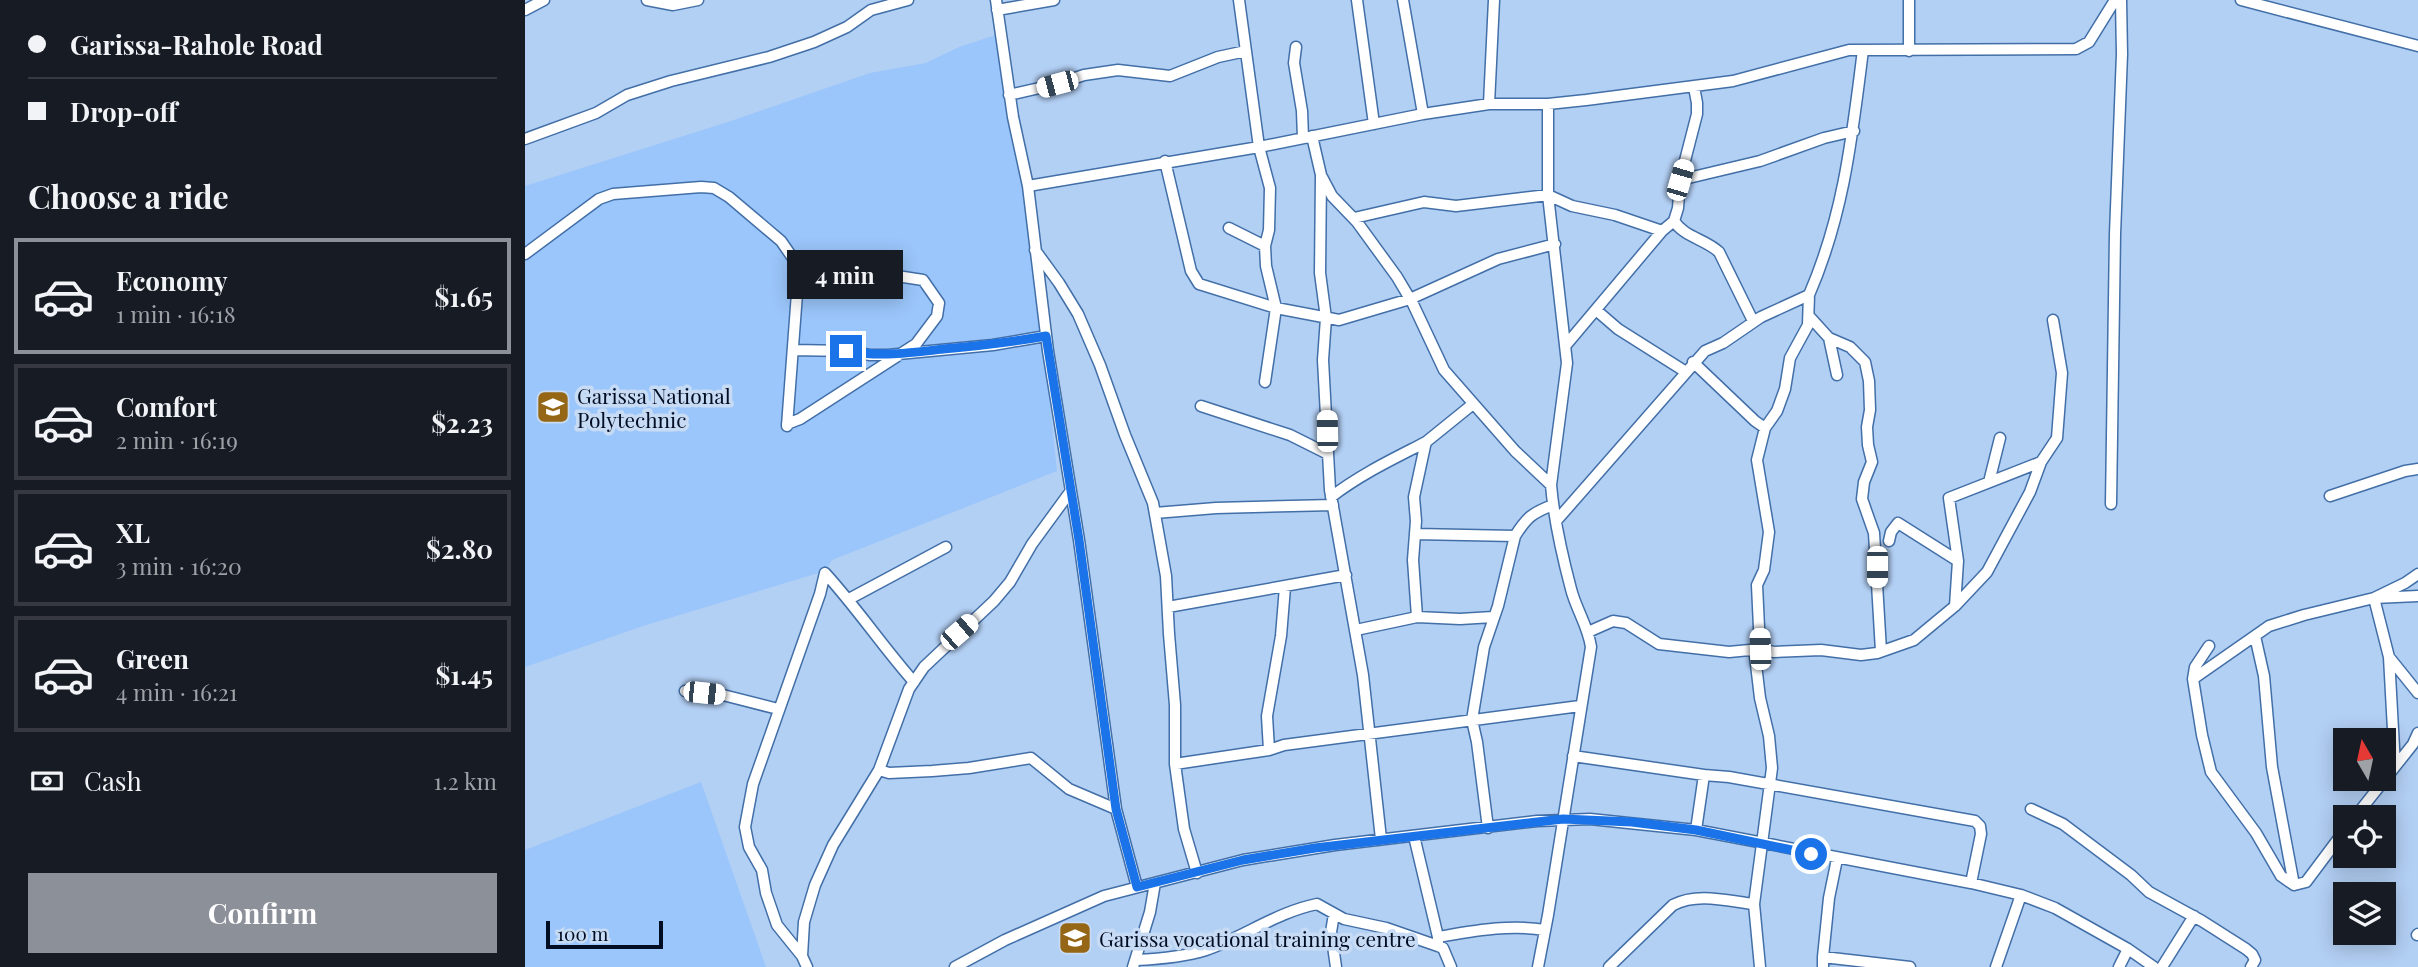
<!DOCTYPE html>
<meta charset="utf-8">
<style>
:root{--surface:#171b24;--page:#242831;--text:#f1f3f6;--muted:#9ea1a6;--line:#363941;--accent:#8c9099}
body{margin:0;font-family:"Playfair Display",serif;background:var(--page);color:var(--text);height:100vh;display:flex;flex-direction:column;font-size:26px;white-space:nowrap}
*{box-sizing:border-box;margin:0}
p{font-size:23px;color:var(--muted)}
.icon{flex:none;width:38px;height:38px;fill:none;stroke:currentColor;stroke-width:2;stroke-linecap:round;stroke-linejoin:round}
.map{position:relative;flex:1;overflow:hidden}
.panel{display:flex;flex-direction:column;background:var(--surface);width:525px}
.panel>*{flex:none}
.guide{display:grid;align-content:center;height:154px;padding:0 28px;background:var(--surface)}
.needle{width:46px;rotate:351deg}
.fabs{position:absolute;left:1808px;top:728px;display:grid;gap:14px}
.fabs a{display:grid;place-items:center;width:63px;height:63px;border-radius:0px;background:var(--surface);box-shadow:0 4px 18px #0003;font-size:35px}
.scale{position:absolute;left:21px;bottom:18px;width:117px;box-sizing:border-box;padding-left:7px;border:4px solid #000d22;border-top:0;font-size:19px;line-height:24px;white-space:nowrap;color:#000d22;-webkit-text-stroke:5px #c7dbf4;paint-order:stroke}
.end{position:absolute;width:32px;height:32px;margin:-16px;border:9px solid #1a73e8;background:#fff;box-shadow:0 0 0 4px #fff}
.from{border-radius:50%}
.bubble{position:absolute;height:49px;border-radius:0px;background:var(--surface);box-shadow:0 4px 18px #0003;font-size:23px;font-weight:700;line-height:49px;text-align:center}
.car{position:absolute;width:21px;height:42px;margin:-21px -10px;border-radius:9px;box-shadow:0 0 5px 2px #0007;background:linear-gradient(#fff 24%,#345 0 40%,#fff 0 76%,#345 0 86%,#fff 0)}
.guide b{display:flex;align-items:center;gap:24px;height:66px;font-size:26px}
.guide b+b{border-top:2px solid var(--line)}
.guide i{width:18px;height:18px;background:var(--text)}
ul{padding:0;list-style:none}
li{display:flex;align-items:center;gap:21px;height:116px;margin:0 14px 10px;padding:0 14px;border:4px solid var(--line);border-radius:0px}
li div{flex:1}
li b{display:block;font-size:26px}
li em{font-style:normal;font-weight:700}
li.current{border-color:var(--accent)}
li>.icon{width:63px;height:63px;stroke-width:1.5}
h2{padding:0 28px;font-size:32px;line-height:84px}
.pay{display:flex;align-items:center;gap:18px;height:77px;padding:0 28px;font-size:26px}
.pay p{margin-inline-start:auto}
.action{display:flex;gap:14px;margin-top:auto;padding:14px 28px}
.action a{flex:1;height:80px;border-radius:0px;background:var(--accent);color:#fff;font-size:28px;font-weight:700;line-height:80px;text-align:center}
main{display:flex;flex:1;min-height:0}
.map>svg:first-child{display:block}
</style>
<main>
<section class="panel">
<div class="guide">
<b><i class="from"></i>Garissa-Rahole Road</b>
<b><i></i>Drop-off</b>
</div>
<h2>Choose a ride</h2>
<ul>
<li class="current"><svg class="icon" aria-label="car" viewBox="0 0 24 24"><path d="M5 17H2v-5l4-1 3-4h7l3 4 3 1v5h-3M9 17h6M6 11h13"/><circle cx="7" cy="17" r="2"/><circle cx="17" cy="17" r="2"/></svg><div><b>Economy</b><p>1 min · 16:18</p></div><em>$1.65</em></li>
<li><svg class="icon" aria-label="car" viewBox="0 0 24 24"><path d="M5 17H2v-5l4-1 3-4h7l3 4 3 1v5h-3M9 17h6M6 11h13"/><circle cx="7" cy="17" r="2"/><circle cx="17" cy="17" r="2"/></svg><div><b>Comfort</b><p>2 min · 16:19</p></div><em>$2.23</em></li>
<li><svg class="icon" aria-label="car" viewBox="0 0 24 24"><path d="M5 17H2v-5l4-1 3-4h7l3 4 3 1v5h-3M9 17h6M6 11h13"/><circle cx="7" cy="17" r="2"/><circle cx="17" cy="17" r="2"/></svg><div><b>XL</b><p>3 min · 16:20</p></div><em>$2.80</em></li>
<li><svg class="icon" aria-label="car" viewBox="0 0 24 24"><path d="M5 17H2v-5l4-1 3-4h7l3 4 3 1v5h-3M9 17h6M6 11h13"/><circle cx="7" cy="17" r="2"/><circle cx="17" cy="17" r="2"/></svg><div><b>Green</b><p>4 min · 16:21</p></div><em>$1.45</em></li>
</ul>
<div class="pay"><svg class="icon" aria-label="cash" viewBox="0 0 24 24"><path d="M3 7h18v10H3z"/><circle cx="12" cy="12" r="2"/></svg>Cash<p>1.2 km</p></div>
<div class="action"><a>Confirm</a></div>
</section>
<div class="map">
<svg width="1893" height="967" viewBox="0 0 1893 967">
<rect width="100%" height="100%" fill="#b2cff4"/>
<!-- built -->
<path fill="#9bc6fb" d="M477,33L516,319L532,471L307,560L300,571L118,626L0,667V186L206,121L345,73L401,63L434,47Z
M176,782L241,967H0V850Z"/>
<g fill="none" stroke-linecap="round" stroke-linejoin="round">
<defs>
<path id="minor" d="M122,0L148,5L173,0
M471,0L488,117L503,186L523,351L554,540L591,809L612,887
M714,0L734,147L745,188L744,230L740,246L741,266L751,308L740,382
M832,0L849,124
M878,0L898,114
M1716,0L1893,46
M0,10L19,0
M472,10L529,0
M771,47L769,63L777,111L778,138
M1384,51V0
M484,95L532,84L559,75L593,70L645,76L693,57L721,51
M964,104L969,0
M787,136L796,175L795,273L801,318L798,360L805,490L838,675L856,839
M0,139L71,113L102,95L146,81L244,57L289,42L322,27L346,10L383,0
M640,161L666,271L674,284L751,308L814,320L885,299L973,259L1030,244
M797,177L807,196L832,222L872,277L888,304L919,370L990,451L1026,485
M1155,180L1235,161L1299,138L1329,131
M503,186L734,147L898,114L964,104H1023L1061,100L1208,81L1324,50L1551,49L1564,42L1590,0
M829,218L899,202L931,206L1023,195L1047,206L1090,215L1137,231
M1149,221C1159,237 1180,239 1194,252L1228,321
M704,228L740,246
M510,250L534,283L553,314L575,365L600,435L628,503L641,576L644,634L650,705V764L659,829L672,873
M0,254L74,199L88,194L176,187L189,188L204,197L256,241L274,267L262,426
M1071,310L1093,329L1161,372
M1284,316L1304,338L1312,375
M1304,338L1325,347L1340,362L1344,381L1345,410L1342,427L1343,445L1347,462L1339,482L1337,499L1349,533L1356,651
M1041,345L1137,231L1149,221L1153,208L1155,180L1172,114V103L1169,87
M269,350L321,351L345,355H363L468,345L521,336
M1168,362L1230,421L1240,428L1252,411L1260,389L1265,358L1283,325L1284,295
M676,406L765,435L803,454
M262,424L275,419L391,344L412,316L414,303L398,280L359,274
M1464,482L1475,438
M1805,496L1880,471L1893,469
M806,497C836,474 868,459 901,442
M1586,504L1590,234L1597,54L1596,0
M630,513L691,508L808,505
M1032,520L1180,351L1198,343L1236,317L1284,295C1319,214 1327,137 1338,50
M890,534L990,536
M1364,541L1366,532L1373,523L1433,561
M300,573C332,608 358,647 389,682
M1893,596L1849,598L1864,657L1893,693
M324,599L421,547
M1430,606L1433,561L1424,498L1516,462
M643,607L821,575
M892,617L888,560L891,521L889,497L900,446L901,442L948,404
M831,630L892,617L935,619L968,617
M1063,632L1088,621L1101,623L1134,644L1204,652L1235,649L1249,652L1296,650L1336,655L1352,653L1389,640L1430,606L1462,572L1505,492L1516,462L1532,438L1537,373L1528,320
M1730,636L1739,676L1747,767L1769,885
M1684,646L1670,667L1668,679L1677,735L1686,772L1731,833L1756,876L1769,885L1781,882L1820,830
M1864,657L1870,766
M1668,679L1744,626L1779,615L1849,598L1880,583L1893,574
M160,691L198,695L253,709
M744,750L742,716L756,636L760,587
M1048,756L1179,775L1204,777L1450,821L1455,826L1456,834L1446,883
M650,764L744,750L759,745L1055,706
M354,770L364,773L407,771L444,768L506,758L544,789L591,809
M1506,809L1538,824L1606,875L1624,892L1677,921L1721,949L1727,954L1730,960L1726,967
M1830,817L1888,744L1893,733
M963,828L952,742L947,720L959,647L973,606L990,536C1002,517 1007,513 1028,505
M1171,830L1179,775
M889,836L913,937V946L918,948L926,967
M809,914L806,932L811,967
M1892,935L1893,934
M913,937C949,931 983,924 1020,930
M277,956L279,922L290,885L308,845L354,770L384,689L399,667L469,601L485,582L507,544L545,492
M1298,957L1304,898L1312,859
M611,960C634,959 659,957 681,950C719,937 752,912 792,904L819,919L861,928L913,946
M282,967L277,956L252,925L241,893L237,870L224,847L220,827L228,784L295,594L300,573
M430,967L480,940L579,896L718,860L810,845L1012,821L1065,819L1171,830L1446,883L1496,895L1530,908L1603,949L1629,967
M608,967L625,912L630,883
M1013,967L1023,915L1066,647C1063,626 1051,609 1046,589C1037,555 1029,520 1026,485L1042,363L1023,195V104
M1084,967L1148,905C1172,892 1203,901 1229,904
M1235,967L1229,904L1247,768L1244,736L1235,698L1230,656L1235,649L1232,585L1239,570L1244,532L1232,460L1240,428
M1298,967V957L1385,967
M1471,967L1496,895
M1594,967L1603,949
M1637,967L1669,916"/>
</defs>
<!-- minor casing -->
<use href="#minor" stroke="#426fa7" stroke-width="13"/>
<!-- minor -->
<use href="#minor" stroke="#fff" stroke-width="10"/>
</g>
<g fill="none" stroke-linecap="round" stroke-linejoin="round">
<!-- route -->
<path stroke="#1a73e8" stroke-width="9" d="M321,351C355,357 385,353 418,349C453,346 487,342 521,336L554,540L591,809L612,887L718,860L790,848L1038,819L1107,822L1171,830L1286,854"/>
</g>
<!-- icons -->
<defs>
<symbol id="university-square" viewBox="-11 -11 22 22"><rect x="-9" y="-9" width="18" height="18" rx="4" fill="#956615" stroke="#c7dbf4"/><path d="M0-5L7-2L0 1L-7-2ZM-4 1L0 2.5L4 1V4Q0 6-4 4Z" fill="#fff"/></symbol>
</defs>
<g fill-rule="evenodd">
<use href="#university-square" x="9" y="388" width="38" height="38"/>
<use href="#university-square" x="531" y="919" width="38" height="38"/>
</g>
<g text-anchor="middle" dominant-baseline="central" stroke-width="7" stroke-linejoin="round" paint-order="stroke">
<!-- poi labels -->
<g font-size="21" fill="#000d22" stroke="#c7dbf4" text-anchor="start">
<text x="52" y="395">Garissa National<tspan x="52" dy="24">Polytechnic</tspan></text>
<text x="574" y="938">Garissa vocational training centre</text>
</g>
</g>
</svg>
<div class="fabs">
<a><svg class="needle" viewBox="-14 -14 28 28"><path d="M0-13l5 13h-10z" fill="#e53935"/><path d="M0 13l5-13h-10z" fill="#9ea1a6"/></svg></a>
<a><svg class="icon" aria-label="locate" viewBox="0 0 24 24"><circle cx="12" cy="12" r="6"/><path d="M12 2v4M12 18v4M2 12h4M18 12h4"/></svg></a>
<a><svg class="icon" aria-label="layers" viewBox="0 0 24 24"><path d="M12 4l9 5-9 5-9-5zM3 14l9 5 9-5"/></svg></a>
</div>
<div class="scale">100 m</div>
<i class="end from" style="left:1286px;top:854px"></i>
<i class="end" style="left:321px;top:351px"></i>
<div class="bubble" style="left:262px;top:250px;width:116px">4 min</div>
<i class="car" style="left:532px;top:84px;rotate:255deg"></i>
<i class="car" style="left:1155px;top:180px;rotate:16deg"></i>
<i class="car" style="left:802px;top:431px;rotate:359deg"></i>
<i class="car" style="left:1352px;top:567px;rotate:180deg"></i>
<i class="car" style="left:434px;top:632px;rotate:49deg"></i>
<i class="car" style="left:1235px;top:649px;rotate:358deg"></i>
<i class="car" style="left:179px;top:693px;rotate:96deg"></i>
</div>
</main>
